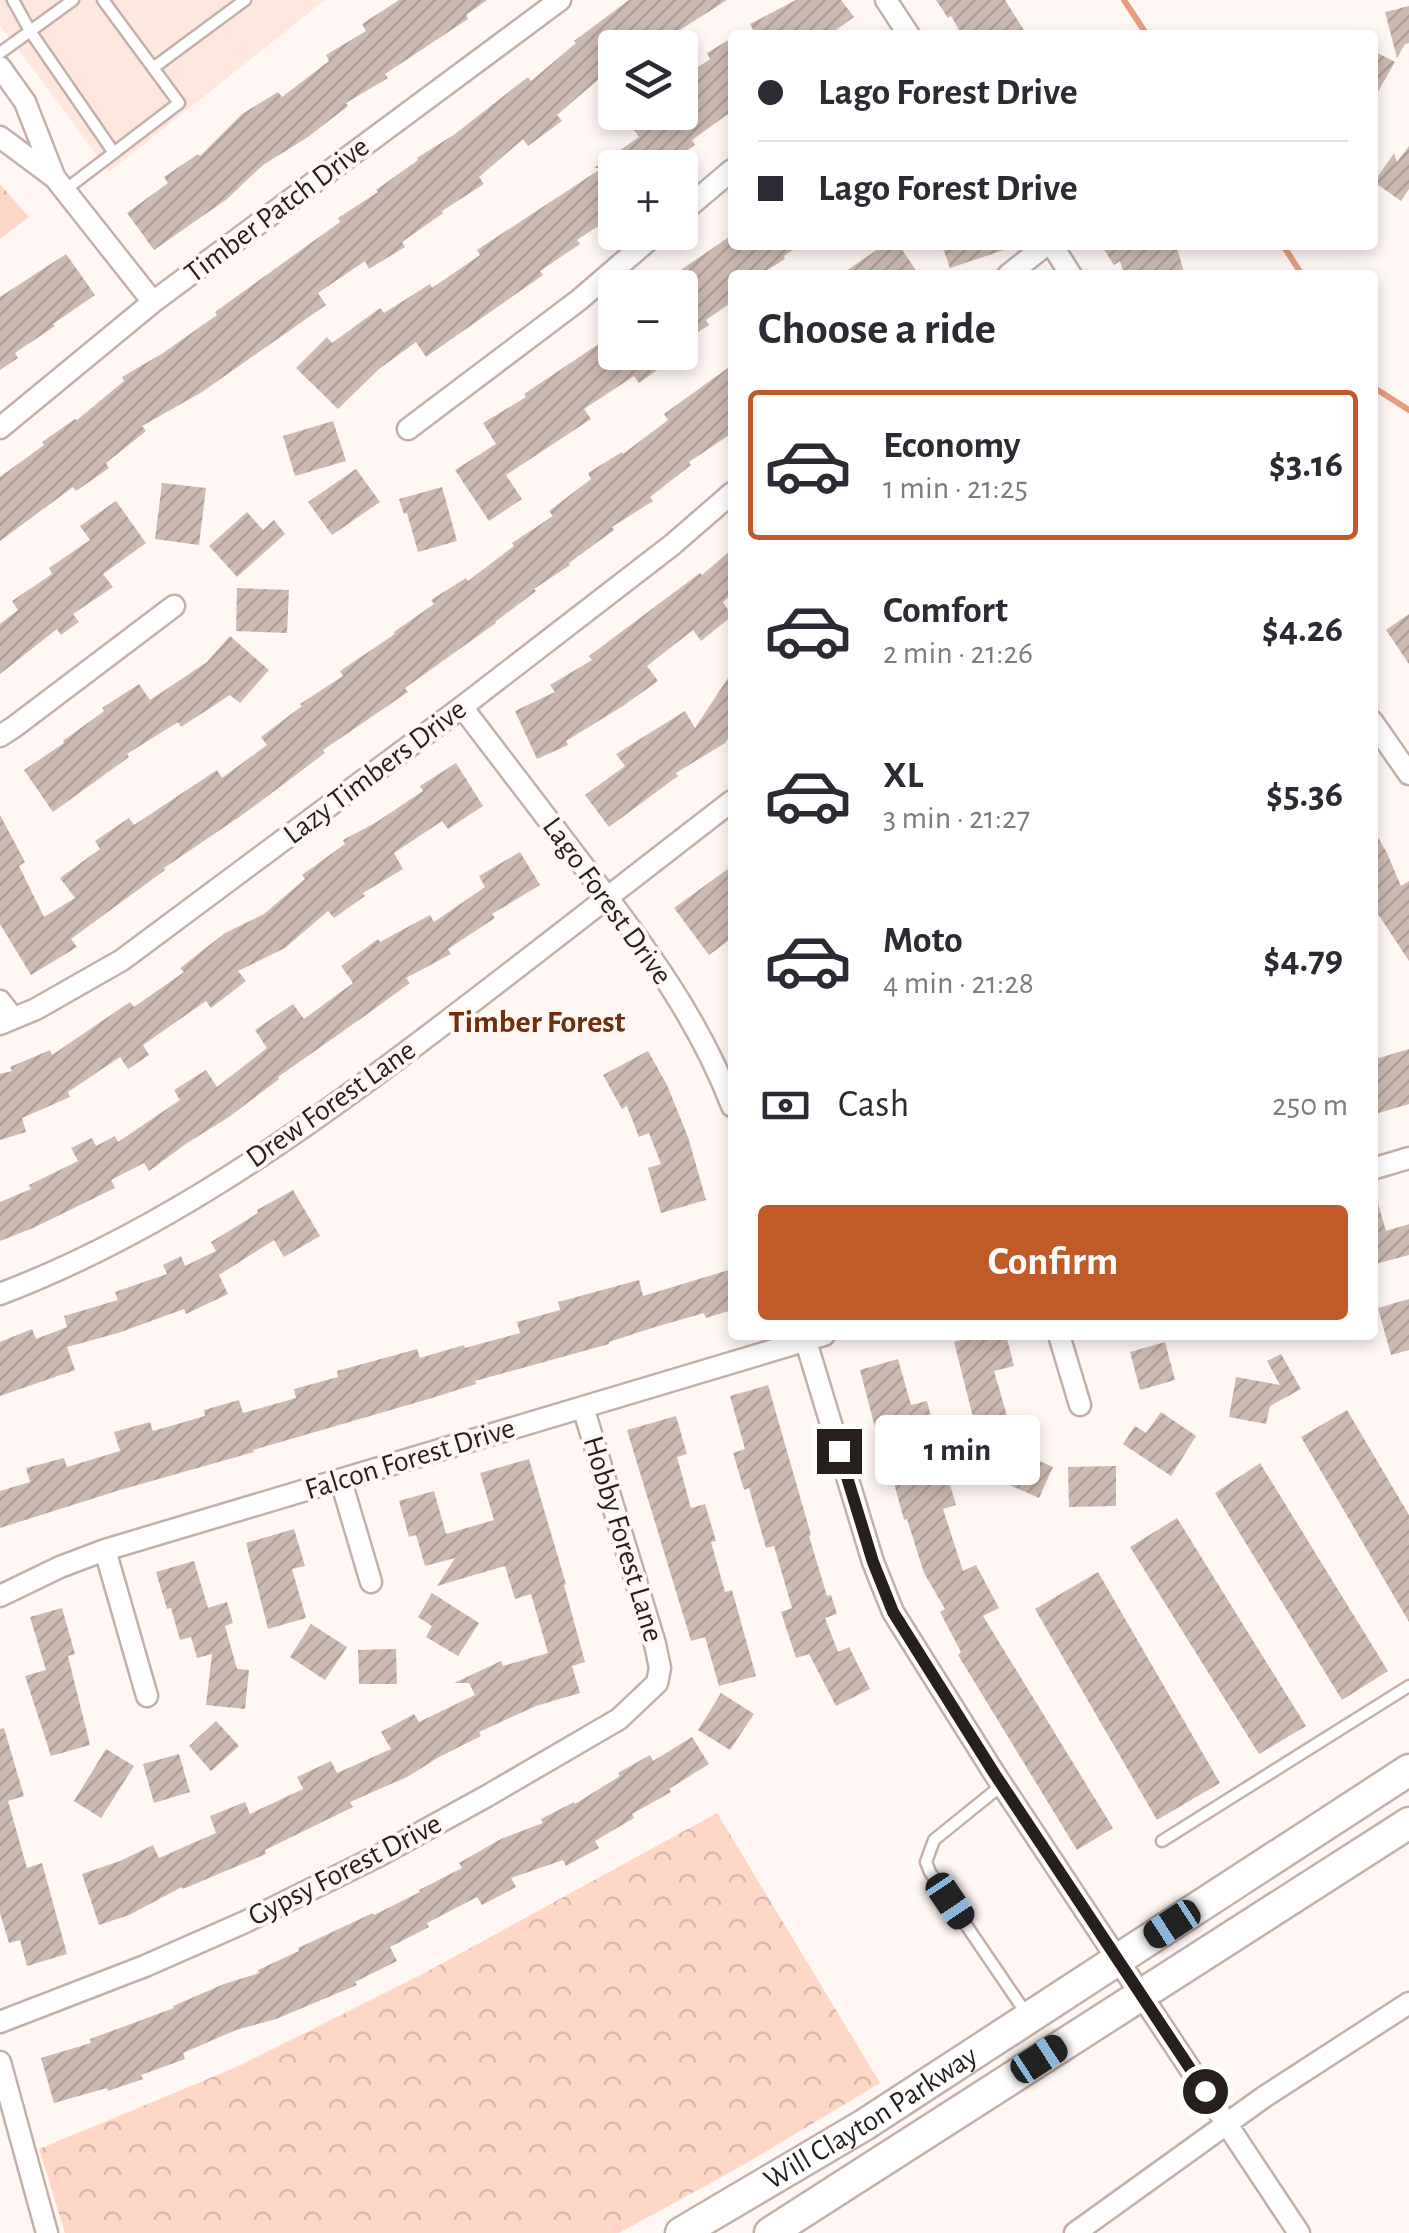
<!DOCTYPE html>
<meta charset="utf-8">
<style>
:root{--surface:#fff;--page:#f2f2f3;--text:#2b2b33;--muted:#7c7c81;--line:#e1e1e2;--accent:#c05b29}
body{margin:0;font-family:"Alegreya Sans",sans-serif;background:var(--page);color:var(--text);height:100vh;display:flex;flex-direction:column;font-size:38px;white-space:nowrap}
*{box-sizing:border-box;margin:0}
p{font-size:32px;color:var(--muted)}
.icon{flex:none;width:55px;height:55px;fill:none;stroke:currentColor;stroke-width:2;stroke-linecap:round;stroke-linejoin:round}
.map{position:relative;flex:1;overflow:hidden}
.sheet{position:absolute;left:728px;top:270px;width:650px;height:1070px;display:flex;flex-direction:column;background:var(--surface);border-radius:10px;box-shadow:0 5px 15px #0003}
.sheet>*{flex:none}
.hud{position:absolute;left:728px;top:30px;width:650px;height:220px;border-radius:10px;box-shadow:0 5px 15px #0003;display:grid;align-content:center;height:220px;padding:0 30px;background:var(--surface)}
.buttons{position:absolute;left:598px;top:30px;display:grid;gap:20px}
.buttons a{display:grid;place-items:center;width:100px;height:100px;border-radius:10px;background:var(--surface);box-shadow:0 5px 15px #0003;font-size:50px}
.end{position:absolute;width:45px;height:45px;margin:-22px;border:12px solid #261f1c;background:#fff;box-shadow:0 0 0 5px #fff}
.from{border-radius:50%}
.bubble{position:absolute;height:70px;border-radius:10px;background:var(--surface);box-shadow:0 5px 15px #0003;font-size:32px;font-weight:600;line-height:70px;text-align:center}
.car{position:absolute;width:30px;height:60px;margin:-30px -15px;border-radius:12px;box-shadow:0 0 8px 2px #0007;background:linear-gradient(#222 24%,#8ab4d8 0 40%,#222 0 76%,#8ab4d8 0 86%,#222 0)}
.hud b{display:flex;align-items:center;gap:35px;height:95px;font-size:38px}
.hud b+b{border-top:2px solid var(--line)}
.hud i{width:25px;height:25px;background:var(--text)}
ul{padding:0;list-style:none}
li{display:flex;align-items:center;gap:30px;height:150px;margin:0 20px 15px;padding:0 10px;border:5px solid transparent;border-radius:10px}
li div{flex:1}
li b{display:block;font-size:38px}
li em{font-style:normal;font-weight:600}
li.current{border-color:var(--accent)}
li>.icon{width:90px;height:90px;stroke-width:1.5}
h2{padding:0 30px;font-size:45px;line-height:120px}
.pay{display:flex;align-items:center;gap:25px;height:110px;padding:0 30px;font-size:38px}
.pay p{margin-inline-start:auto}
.action{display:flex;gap:20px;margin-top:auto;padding:20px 30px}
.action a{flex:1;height:115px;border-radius:10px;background:var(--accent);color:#fff;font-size:40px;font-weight:600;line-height:115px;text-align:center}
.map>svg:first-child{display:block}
</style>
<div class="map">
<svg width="1409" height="2233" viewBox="0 0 1409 2233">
<defs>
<pattern id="forest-crowns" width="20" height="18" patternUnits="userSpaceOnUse" patternTransform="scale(2.5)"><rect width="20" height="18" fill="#fed7c6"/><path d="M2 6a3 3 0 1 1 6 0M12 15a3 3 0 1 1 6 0" fill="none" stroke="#dab8aa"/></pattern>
<pattern id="building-hatch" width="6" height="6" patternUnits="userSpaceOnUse" patternTransform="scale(2.5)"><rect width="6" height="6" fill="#cdbab2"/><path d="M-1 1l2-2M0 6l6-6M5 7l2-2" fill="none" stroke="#b09f98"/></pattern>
</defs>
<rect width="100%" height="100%" fill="#fff7f4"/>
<!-- built -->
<path fill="#fee7de" d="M0,0H325L109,172L0,25Z"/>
<!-- forest -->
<path fill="url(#forest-crowns)" d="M0,184L29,217L0,239Z
M717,1813L880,2083L738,2168L619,2233H65L39,2149L239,2066L419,1976Z"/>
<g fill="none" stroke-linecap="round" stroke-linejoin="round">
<!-- stream -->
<path stroke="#e79e7e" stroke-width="6" d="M1124,0L1147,35
M1283,245L1302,275
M1372,384L1376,389L1409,410"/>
</g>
<!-- building -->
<path fill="url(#building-hatch)" d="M399,0H487L466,15L468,19L385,74L388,78L346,103L348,106L308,137L263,165L227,199L154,250L127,213L168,183L164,177L198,154L200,156L242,114L278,92L282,97L329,61L326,55L366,31L362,24Z
M629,0H727L680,30V36L665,48H615V70L601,80L600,78L557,115L562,121L528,146L523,139L479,177L484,184L442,211L443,213L402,242L405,247L369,269L365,261L318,293L326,305L202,392L142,426L146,431L106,463L109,468L76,491L73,487L0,541V477L44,445L42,442L75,419L77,420L124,381L122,377L163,353L217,315L215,312L340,222L338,218L378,192L376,190L418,160L417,158L455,134L528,77L531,81L576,43L574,41Z
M796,0H841L854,17L829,35H756L750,24Z
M936,0H1005L1027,35H962L951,16L948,18Z
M1409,6V43L1405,44L1397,58L1385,12Z
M732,38V111L692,140L695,145L660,168H615V215L577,240L580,244L540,271L543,275L426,357L416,342L379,369L338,409L296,368L327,337L332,343L380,308L384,313L430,284L432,288L480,255L477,250L602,168H594L639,137L627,119L637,112H680V80L710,59L707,53Z
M1372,50L1395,62L1372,102Z
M1409,146V189L1401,201L1374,182L1394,153L1397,162Z
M732,235V245H800L784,256L785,259L759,275H732V302L706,320L709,325L680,344V288H663L684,273L682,269Z
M884,245H899L919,275H840Z
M942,245H1009L1010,248L950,268Z
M1101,245H1176L1185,275H1124L1120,261L1114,265Z
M66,254L95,295L53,324L55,326L15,353L18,358L0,370V297Z
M615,333V352H682L639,383L634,376L584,409L591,419L506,475L522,499L489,521L455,470L496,444L483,423L526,397L524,394Z
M732,365V433L689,462L691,465L650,497L653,501L612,527L614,530L569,563L570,565L534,589L536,591L495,622L496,623L405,688L408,692L323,750L325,753L245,813L164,868L165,870L71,939L77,947L31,975L0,924V815L25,862L19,866L44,917L75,898L60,878L100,849L95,841L129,818L134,825L217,770L222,778L267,745L261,737L302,706L300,704L343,676L340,671L395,634L394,632L434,604L431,600L466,578L468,581L514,546L512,543L553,516L549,511L591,479L588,473L622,452L623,454L668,420L664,414Z
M333,421L346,461L295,476L283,436Z
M356,469L380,502L332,535L308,502Z
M162,483L206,488L199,545L155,539Z
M442,487L457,541L418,552L407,513L404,514L399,499Z
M116,501L146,543L103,574L113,587L73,614L79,622L61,635L57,629L0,674V624L18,610L12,601L52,574L49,568L90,540L80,526Z
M247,512L263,530L274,520L285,534L237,577L209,546Z
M732,549V594L723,602L732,616L701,641L693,630L647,666L658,681L623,706L566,741L568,745L537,759L515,711L555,692L550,685L592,660L589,656L700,573L702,575Z
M237,588L289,590L287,633L236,631Z
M1409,614V664L1386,630Z
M230,636L269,670L240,703L230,695L181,727L178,722L127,754L129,757L53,812L24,770L64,743L63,741L104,711L102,708L139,684L150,700L207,662Z
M732,672V732L725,743L676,773L678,776L609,827L585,795L625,766L616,754L685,711L695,728Z
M456,763L483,806L448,829L442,821L394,853L403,869L363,893L365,896L334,918L328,911L285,948L238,971L246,981L211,1008L206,1001L143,1045L149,1055L128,1069L120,1057L68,1092L70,1097L22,1118L26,1132L0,1140V1074L12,1071L10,1067L50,1050L52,1055L130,1002L134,1007L184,972L180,968L225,933L264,914L305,879L302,875L345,844L343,840L375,823L423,791L420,786Z
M1372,827L1387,853L1401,886L1409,881V961L1372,905Z
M520,852L540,885L492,914L495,918L448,949L451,954L406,978L410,983L366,1015L278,1077L279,1079L229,1117L187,1143L149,1171L144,1163L111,1180L115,1188L33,1228L0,1241V1202L31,1189L29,1185L78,1161L71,1148L92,1138L96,1146L115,1136L118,1142L180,1100L174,1090L206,1070L217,1087L267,1048L255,1030L293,1004L304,1019L353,983L341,966L378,939L380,942L430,915L434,922L485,887L479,876Z
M732,866V938L709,955L674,908Z
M1409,1049V1104L1372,1115V1060Z
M648,1051L667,1085L688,1137L706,1200L661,1213L648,1168L661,1164L649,1133L639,1137L627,1106L622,1109L603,1075Z
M293,1190L320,1236L284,1257L274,1240L219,1275L228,1294L186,1314L184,1309L118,1333L67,1347L75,1370L0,1396V1342L32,1329L36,1339L67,1327L64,1316L118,1300L115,1292L167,1274L163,1265L181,1256L185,1266L216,1251L211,1242L258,1213L257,1210Z
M1377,1200L1386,1231L1409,1224V1255L1372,1265V1201Z
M732,1269V1310L706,1318L704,1313L652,1328L609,1342V1344L475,1381L476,1384L432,1398L253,1450L254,1452L120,1490L0,1528V1491L30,1482L26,1468L64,1458L67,1467L120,1451L114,1432L150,1422L153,1431L205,1416L204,1410L239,1400L243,1413L296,1398L294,1389L338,1377L337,1371L417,1349L420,1358L464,1345L465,1348L520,1333L517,1322L560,1310L558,1302L639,1280L643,1296Z
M1409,1299V1350L1391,1355L1378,1308Z
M979,1335H1006L1014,1366L994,1371L1007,1416L975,1425L954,1342Z
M1165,1342L1175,1380L1140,1390L1130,1352Z
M1281,1354L1301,1389L1270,1406L1266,1424L1229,1417L1236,1377L1280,1385L1267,1361Z
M898,1359L911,1405L927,1401L933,1424L923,1427L936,1471L945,1468L956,1505L943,1509L963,1571L976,1565L999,1608L983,1616L1113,1828L1077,1850L958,1655L961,1652L940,1612L945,1609L924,1573L907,1519L904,1520L894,1483L903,1480L890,1435L878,1439L860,1370Z
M768,1385L811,1535L809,1536L827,1596L831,1595L837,1614L825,1618L838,1652L849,1647L870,1689L836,1706L809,1654L796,1658L781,1612L792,1608L774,1546L766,1548L749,1488L744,1490L733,1453L745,1449L730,1396Z
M1347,1410L1409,1515V1622L1301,1437Z
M1161,1412L1196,1436L1171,1476L1123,1444L1135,1426L1146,1433Z
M676,1416L687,1454L677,1457L691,1508L705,1504L716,1541L711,1542L725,1592L732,1590L756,1676L719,1686L705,1637L691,1641L627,1430Z
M1019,1452L1053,1467L1039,1498L1005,1483Z
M529,1459L566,1584L564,1585L585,1662L572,1666L580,1693L536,1706L479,1732L481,1736L439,1757L407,1777L350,1802L353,1807L265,1850L266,1854L183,1889L182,1887L129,1915L99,1925L82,1874L120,1861L153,1845L159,1858L216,1833L210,1816L245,1802L250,1814L303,1789L297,1777L331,1761L337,1773L391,1749L381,1732L414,1714L419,1722L475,1695L469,1683H454L501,1661L503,1666L548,1653L531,1594L515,1599L505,1566L437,1586L455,1558L425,1566L416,1535L409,1537L399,1501L434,1491L446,1534L494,1520L480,1473Z
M1260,1463L1388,1671L1342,1700L1215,1493Z
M1116,1466V1506L1069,1507L1068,1467Z
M1177,1518L1306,1726L1259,1754L1130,1547Z
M294,1529L305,1566L292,1569L306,1618L268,1629L246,1543Z
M194,1561L208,1608L227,1602L233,1623L225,1626L237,1669L249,1670L245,1709L206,1705L212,1654L197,1658L191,1637L180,1640L171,1608L167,1609L156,1572Z
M1098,1572L1220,1783L1157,1820L1035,1609Z
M432,1593L479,1623L458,1656L426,1637L432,1626L418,1617Z
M62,1608L75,1654L68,1656L90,1745L51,1756L25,1676L46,1670L30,1617Z
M311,1624L347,1647L325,1680L290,1657Z
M396,1649L397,1684H359L358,1650Z
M721,1693L754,1714L730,1750L698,1730Z
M216,1721L239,1746L211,1771L189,1746Z
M4,1728L24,1796L8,1801L27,1868L42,1863L67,1954L27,1966L20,1940L9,1943L0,1913V1729Z
M692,1737L709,1764L669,1789L671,1792L632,1814L634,1818L595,1841L599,1848L566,1866L563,1860L511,1878L516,1887L482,1905L477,1897L427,1923L429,1927L390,1947L397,1961L355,1982L357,1985L276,2019L236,2030L183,2053L185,2059L141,2075L143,2079L108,2091L107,2088L54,2103L41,2058L91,2043L90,2039L174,2008L173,2006L224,1984L259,1973L258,1970L299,1951L298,1948L373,1913L374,1915L420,1892L419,1890L462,1868L459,1863L501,1839L543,1823L541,1819L574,1802L575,1804L620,1776L618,1773L650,1755L653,1761Z
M106,1749L134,1766L101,1818L74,1801Z
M179,1754L190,1792L154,1803L143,1764Z"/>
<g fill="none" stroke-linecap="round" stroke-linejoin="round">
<defs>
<path id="service" d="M13,0L30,31L114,153
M0,53L73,0
M153,68L245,0
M65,190L179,103L103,0
M1002,1785L934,1840L926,1862L930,1872L1028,2016
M1162,1841L1409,1686"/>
<path id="minor" d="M886,0L909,35
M0,67L25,102L54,176
M0,137L55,178L153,302
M680,214L732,170
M1052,245L1071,275
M1008,275L1046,245
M0,428L153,302L560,0
M408,429L579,300L658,232
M462,707C504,762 546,817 588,872C644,945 699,1019 732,1106
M1372,721L1409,774
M0,736L14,727L174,606
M0,1001L13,1018
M0,1024L36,1009L122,960L462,707L672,545L732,493
M1372,1169L1409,1158
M0,1294C158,1234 299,1134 433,1032C533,956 632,878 732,801
M804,1335L873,1562L893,1612L994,1773L1299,2233
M1059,1335L1080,1405
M341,1481L371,1582
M105,1550L147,1696
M0,1596L60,1567L105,1550L824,1335
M0,2022L145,1966L245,1922L380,1855L487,1796L619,1719L657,1683L660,1668L655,1644L583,1407
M0,2062L47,2233
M1075,2233L1264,2097L1409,2003"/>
<g id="secondary">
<path id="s1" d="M681,2233L864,2125L1409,1770"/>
<path d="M770,2233L1409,1823"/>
</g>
</defs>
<!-- service casing -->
<use href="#service" stroke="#c3b0a8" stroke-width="15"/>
<!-- minor casing -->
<use href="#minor" stroke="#c3b0a8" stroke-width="25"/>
<!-- secondary casing -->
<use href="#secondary" stroke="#c3b0a8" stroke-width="35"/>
<!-- service -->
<use href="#service" stroke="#fff" stroke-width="10"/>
<!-- minor -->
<use href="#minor" stroke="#fff" stroke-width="20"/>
<!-- secondary -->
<use href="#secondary" stroke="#fff" stroke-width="30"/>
</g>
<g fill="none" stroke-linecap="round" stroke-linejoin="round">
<!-- route -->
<path stroke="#261f1c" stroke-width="12" d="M839,1451L873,1562L893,1612L994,1773L1205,2091"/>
</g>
<g text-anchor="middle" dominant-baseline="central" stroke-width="8" stroke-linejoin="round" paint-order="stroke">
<!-- street labels -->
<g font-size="30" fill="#261f1c" stroke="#fff7f4">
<text transform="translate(277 210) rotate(-37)">Timber Patch Drive</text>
<text transform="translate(375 772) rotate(-37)">Lazy Timbers Drive</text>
<text transform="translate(607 901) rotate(54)">Lago Forest Drive</text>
<text transform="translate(331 1104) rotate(-35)">Drew Forest Lane</text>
<text transform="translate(410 1459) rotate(-17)">Falcon Forest Drive</text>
<text transform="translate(623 1539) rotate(73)">Hobby Forest Lane</text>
<text transform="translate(345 1870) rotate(-27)">Gypsy Forest Drive</text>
<text stroke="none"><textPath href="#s1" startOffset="222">Will Clayton Parkway</textPath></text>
</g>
<!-- neighbourhood labels -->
<g font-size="32" font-weight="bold" fill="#6e2f0e" stroke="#fff7f4">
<text x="537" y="1022">Timber Forest</text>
</g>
</g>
</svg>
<div class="buttons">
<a><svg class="icon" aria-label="layers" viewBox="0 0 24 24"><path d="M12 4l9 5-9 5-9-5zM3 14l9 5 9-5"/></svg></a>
<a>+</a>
<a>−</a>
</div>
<i class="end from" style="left:1205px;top:2091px"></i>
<i class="end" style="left:839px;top:1451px"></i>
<div class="bubble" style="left:875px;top:1415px;width:165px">1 min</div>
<i class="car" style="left:950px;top:1901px;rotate:146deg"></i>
<i class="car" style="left:1172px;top:1924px;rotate:237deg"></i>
<i class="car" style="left:1039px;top:2059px;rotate:57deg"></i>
<div class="hud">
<b><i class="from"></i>Lago Forest Drive</b>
<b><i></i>Lago Forest Drive</b>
</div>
<section class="sheet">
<h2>Choose a ride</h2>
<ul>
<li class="current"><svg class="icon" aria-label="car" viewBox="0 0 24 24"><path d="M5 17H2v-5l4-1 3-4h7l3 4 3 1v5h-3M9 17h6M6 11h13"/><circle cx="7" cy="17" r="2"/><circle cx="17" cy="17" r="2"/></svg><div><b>Economy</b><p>1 min · 21:25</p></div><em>$3.16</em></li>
<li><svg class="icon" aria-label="car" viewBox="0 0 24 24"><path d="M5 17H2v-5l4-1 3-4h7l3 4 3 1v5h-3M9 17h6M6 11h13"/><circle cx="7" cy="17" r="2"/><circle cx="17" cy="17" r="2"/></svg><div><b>Comfort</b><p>2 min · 21:26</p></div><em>$4.26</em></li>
<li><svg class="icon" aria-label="car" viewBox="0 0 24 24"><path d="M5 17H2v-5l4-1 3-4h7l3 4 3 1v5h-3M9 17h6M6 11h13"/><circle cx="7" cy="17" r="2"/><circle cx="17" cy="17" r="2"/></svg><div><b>XL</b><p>3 min · 21:27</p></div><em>$5.36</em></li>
<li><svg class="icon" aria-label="car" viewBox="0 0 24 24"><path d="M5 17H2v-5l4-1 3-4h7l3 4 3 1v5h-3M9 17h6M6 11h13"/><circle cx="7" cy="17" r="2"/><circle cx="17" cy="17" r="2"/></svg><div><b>Moto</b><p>4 min · 21:28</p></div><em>$4.79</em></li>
</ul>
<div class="pay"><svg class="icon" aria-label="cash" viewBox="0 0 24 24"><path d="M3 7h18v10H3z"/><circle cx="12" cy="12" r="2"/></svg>Cash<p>250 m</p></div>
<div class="action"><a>Confirm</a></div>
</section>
</div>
